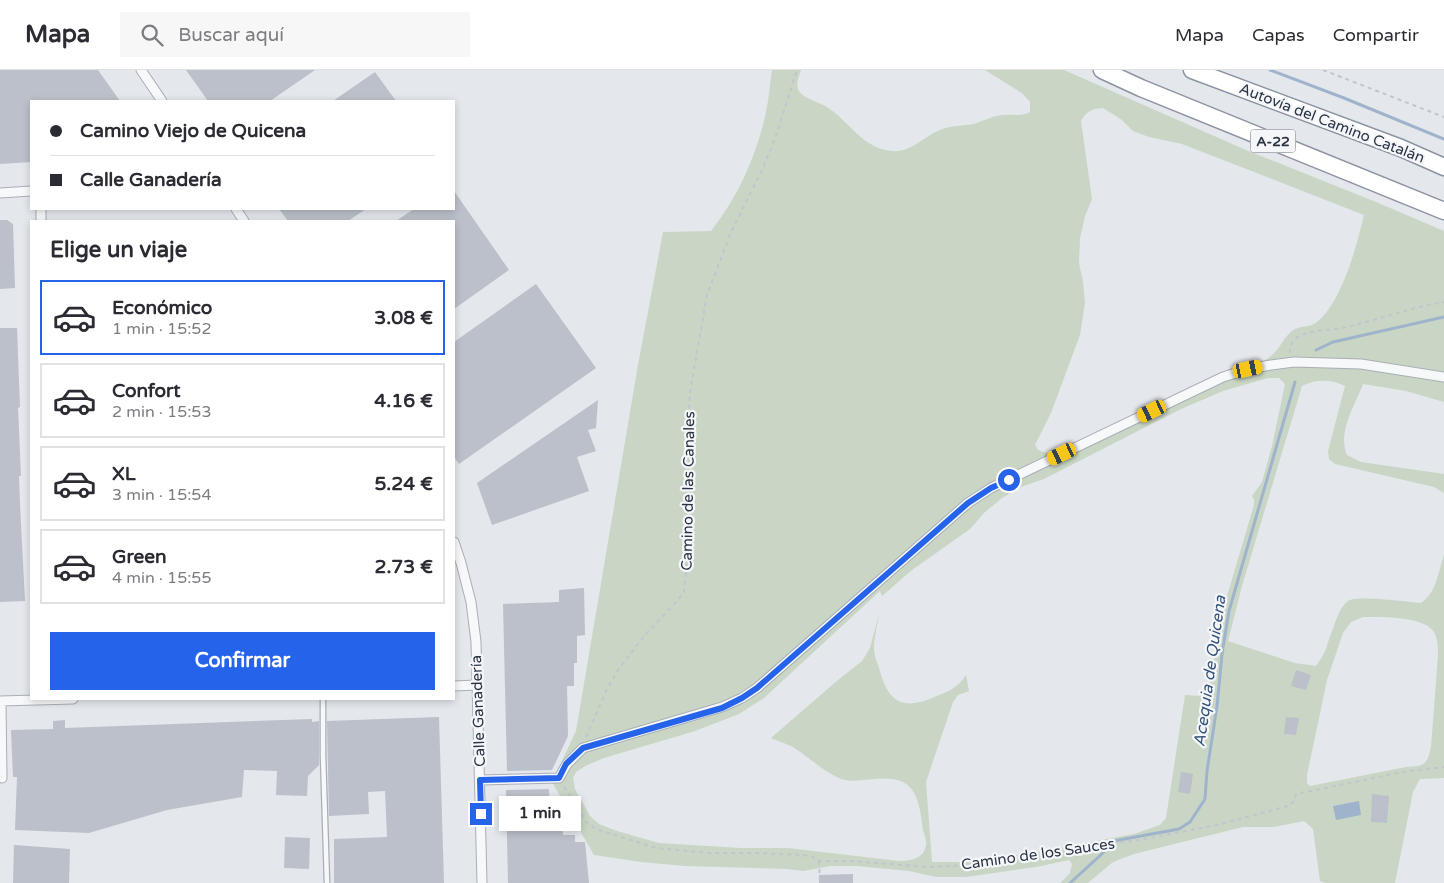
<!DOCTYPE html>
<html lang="es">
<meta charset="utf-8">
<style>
:root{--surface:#fff;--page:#f7f7f7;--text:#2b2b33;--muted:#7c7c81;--line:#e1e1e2;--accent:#2563eb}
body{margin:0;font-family:"Varela Round",sans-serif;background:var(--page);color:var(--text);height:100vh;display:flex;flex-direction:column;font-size:19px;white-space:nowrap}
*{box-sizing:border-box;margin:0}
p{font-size:16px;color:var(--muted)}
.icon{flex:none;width:28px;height:28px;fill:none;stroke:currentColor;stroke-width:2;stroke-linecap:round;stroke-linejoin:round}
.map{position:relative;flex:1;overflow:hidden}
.panel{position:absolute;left:30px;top:150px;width:425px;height:480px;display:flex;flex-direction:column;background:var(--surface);border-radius:0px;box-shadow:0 2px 8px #0003}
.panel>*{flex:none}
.banner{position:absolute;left:30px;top:30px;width:425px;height:110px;border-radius:0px;box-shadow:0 2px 8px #0003;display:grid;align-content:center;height:110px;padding:0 20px;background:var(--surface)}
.end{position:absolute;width:22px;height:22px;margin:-11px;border:6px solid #2563eb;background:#fff;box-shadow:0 0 0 2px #fff}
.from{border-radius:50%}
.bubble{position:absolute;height:35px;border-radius:0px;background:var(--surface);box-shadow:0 2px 8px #0003;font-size:16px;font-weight:700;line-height:35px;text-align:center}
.car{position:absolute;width:15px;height:30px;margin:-15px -8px;border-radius:6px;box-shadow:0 0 4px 1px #0007;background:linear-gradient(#f5c518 24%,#345 0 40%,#f5c518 0 76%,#345 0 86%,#f5c518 0)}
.banner b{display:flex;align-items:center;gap:18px;height:48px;font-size:19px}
.banner b+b{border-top:1px solid var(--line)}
.banner i{width:12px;height:12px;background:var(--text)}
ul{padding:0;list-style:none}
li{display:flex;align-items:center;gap:15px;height:75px;margin:0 10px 8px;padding:0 10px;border:2px solid var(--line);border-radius:0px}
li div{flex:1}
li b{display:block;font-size:19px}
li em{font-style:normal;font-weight:700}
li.active{border-color:var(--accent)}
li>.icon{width:45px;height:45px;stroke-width:1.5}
h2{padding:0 20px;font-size:22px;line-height:60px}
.button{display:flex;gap:10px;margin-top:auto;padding:10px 20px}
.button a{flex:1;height:58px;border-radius:0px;background:var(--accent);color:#fff;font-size:20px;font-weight:700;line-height:58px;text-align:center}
header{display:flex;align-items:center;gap:30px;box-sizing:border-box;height:70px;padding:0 25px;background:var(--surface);border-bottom:1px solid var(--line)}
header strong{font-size:24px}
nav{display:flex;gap:28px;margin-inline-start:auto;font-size:18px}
.search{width:350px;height:45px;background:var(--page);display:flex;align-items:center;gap:12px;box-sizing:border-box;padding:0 18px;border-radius:0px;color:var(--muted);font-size:19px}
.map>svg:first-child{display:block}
</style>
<header>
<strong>Mapa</strong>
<div class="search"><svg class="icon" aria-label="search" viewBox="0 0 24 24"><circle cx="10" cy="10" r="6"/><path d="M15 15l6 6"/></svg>Buscar aquí</div>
<nav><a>Mapa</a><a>Capas</a><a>Compartir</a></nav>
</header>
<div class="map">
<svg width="1444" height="813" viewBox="0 0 1444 813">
<rect width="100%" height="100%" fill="#e4e7ec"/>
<!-- green -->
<path fill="#c9d6c5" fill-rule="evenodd" d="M772,0H801C799,6 796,12 798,19C801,28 819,32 827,37C849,51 863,79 892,81C911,83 924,66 940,60C951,55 963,56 974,54C984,51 994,45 1004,45C1014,44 1020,47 1030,42V32L1023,24L985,0H1064L1246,80L1376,132L1444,161V332L1406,321L1363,314C1355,335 1337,363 1347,385L1361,392L1444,404V423L1434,417L1335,394L1329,389L1328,381L1345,316C1332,309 1315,309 1302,316L1242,516L1228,571L1295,593L1316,596C1327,582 1326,576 1332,561C1336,552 1339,537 1348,531C1358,525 1407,532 1421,533C1437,522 1438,502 1444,485V708L1420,709L1413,722L1395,813H1325L1320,811L1313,759L1304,751L1274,757H1243L1134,784L1113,792L1088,813H1060L1070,803L1072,794L1069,790L1036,797L966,807H936L909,801L857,796H831L803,801L787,799L685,796L641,792L594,785L552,712L576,661L638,295L663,162L711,161C738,127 757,85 766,42C769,28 770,14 772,0ZM1103,38L1122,50L1133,61L1149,67L1182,74L1364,145C1357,175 1342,232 1317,252C1310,258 1299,255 1292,261C1284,267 1281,276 1275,282C1266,293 1250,295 1237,299L1057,382L1046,383L1038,380L1035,375L1051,343L1080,265L1085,233L1083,212L1079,193L1080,168L1085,146L1092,129L1081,51C1087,41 1091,39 1103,38ZM1268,308H1279L1285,314L1272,376L1262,412L1252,426L1254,430V435L1222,543L1210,612L1200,626L1185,625L1166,748L1160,755L1134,764L1002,788L966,792H932L926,712L953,632L958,625L969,621L966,605C957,619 947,622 932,628C899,642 887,628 879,598C877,592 874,585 874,579C874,568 877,556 879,544L870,578L862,591L838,610L771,668C780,672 789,674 796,679C810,688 830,707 845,710C863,713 885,704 903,712C919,720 921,744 923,760C924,764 927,771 926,775C924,789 910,791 899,791L788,778H741L659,773L617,761L599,754L590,746L575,719L573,708L576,702L585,696L604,688L695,661L739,644L764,628L880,521L882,526L912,500L970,459L984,443L1002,428L1021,417L1044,409L1181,339L1223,321ZM1363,547C1381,547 1424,546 1434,562C1438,569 1438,578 1438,585L1431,677C1427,695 1425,696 1406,697L1310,716L1307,713V705L1327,610L1343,563L1351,552Z"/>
<!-- water -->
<path fill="#9fb4cc" d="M1359,731L1361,745L1336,750L1333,736Z"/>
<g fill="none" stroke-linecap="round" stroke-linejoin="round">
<!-- stream -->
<path stroke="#9fb4cc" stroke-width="3" d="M1270,0L1344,28L1444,69
M1316,280L1333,272L1444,247
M1108,772L1179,759L1190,752L1205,729L1207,701L1217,636L1222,584L1229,541L1295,312
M1070,813L1104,782"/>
</g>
<!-- building -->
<path fill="#bbc0ca" d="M0,0H98L120,31H31V92L0,94Z
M186,0H315L270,31H208Z
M375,2L396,31H333L346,22Z
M454,121L509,200L454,239V151H396L414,139H454Z
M279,139H366L348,151H288Z
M0,150H7L13,154L15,218L0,219Z
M536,214L596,298L459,394L454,387V272Z
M0,258H17L20,337L18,338L21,406H19L20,434L25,531L0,532Z
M598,330L596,358L588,360L596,381L577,387L589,421L492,455L477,413Z
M584,518L585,565L577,566V593H574V616H567L568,666L552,700L507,701L503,534L559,532V520Z
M1296,600L1311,605L1306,620L1291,616Z
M439,647L444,813H334V769L387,767L385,721L368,722L369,744L329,746L327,651Z
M1286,647L1299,648L1296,665L1284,664Z
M312,649V652L319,651V695L308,706L307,726L276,725L277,701L244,700L242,727L167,740L89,763L15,760L17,707H13L11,660L53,659V651L65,650V658Z
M1181,702L1193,704L1190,724L1178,722Z
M549,719L550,743H562L563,765H575V772H585L589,813H508L506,720Z
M1372,724L1389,726L1387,753L1371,752Z
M285,767L310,768L309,799L284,798Z
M14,775L70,779L69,813H13Z
M853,804V813H819V805Z"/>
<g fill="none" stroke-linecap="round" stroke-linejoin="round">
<defs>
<path id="lane" d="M323,629V685L327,813"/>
<path id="street" d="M141,0L162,31
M0,123L31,121
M41,139V151
M236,139L244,151
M454,472L461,493L471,532L476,572L482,813
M454,616L477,615
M0,631L73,629
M1,631L2,708
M480,710L559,708L567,694L583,678L722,637L742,628L757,618L968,433L991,418L1223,307L1248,299L1271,295L1294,292L1361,294L1444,307"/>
<path id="highway" d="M1102,0L1141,18L1444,141
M1192,0L1401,78L1444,97"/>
</defs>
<!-- lane casing -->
<use href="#lane" stroke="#a9aeb7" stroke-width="7"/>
<!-- street casing -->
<use href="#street" stroke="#a9aeb7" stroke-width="11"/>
<!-- highway casing -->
<use href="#highway" stroke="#8b94a3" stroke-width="19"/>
<!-- path -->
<path stroke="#c2c5cb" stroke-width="2" stroke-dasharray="4 4" stroke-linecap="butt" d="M1323,0L1444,47
M1290,283C1290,277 1291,271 1298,267C1310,259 1329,261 1343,258C1377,250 1409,238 1444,232
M586,667L607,619L618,600L645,565L678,530L684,521L687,495L686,379L690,322L707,225L731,162L762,100L775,69L797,0
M564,717L587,753L596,759L656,778L709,783H756L803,785L813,787L819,791H851L928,797L989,794L1073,779L1139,770L1217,755L1288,736L1294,731L1296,724L1408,701L1444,697
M819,791L820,813"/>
<!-- lane -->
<use href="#lane" stroke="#f7f8fa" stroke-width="4.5"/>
<!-- street -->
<use href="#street" stroke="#f7f8fa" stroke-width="9"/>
<!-- highway -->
<use href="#highway" stroke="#fff" stroke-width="16"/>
</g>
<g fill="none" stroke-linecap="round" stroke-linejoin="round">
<!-- route -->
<path stroke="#2563eb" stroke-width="6" d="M481,744L480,710L559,708L566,694L583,678L722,638L742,628L757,618L968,433L991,418L1009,410"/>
</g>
<g text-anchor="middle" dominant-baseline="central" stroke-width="4.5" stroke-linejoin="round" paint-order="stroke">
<!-- shield labels -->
<rect fill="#f4f6f9" stroke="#676e7b" stroke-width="1" x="1250.5" y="59.5" width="45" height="23" rx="4"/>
<g font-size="14" font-weight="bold" fill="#2b3445">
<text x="1273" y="71">A-22</text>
</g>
<!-- street labels -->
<g font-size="15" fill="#2b3445" stroke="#f4f6f9">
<text transform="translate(1332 53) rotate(21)">Autovía del Camino Catalán</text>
<text transform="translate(688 421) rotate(-89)">Camino de las Canales</text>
<text transform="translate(478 641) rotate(-92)">Calle Ganadería</text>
<text transform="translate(1038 784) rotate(-8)">Camino de los Sauces</text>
</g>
<!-- water labels -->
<g font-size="16" font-style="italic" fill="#34527a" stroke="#f4f6f9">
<text transform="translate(1210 601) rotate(-82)">Acequia de Quicena</text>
</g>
</g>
</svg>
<i class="end from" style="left:1009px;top:410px"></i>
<i class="end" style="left:481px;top:744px"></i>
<div class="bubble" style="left:499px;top:726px;width:82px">1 min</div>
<i class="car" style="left:1248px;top:299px;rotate:78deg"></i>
<i class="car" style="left:1152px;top:341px;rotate:244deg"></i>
<i class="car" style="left:1062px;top:384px;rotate:244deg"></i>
<div class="banner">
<b><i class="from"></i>Camino Viejo de Quicena</b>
<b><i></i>Calle Ganadería</b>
</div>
<section class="panel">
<h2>Elige un viaje</h2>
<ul>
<li class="active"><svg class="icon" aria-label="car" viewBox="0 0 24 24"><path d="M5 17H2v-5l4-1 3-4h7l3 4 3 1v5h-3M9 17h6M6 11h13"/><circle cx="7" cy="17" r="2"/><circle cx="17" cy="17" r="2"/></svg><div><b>Económico</b><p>1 min · 15:52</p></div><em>3.08 €</em></li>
<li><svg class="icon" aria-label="car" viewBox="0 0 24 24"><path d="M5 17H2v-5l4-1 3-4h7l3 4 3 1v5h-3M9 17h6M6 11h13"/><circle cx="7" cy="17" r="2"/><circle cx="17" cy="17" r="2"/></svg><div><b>Confort</b><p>2 min · 15:53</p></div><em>4.16 €</em></li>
<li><svg class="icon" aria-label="car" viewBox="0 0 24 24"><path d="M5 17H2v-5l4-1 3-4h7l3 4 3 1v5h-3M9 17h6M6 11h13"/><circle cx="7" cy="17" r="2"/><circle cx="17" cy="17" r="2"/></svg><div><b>XL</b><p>3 min · 15:54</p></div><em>5.24 €</em></li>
<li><svg class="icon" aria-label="car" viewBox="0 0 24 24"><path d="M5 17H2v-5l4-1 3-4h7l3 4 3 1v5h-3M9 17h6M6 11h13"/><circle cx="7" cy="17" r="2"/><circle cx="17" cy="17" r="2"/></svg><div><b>Green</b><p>4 min · 15:55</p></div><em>2.73 €</em></li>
</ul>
<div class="button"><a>Confirmar</a></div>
</section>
</div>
